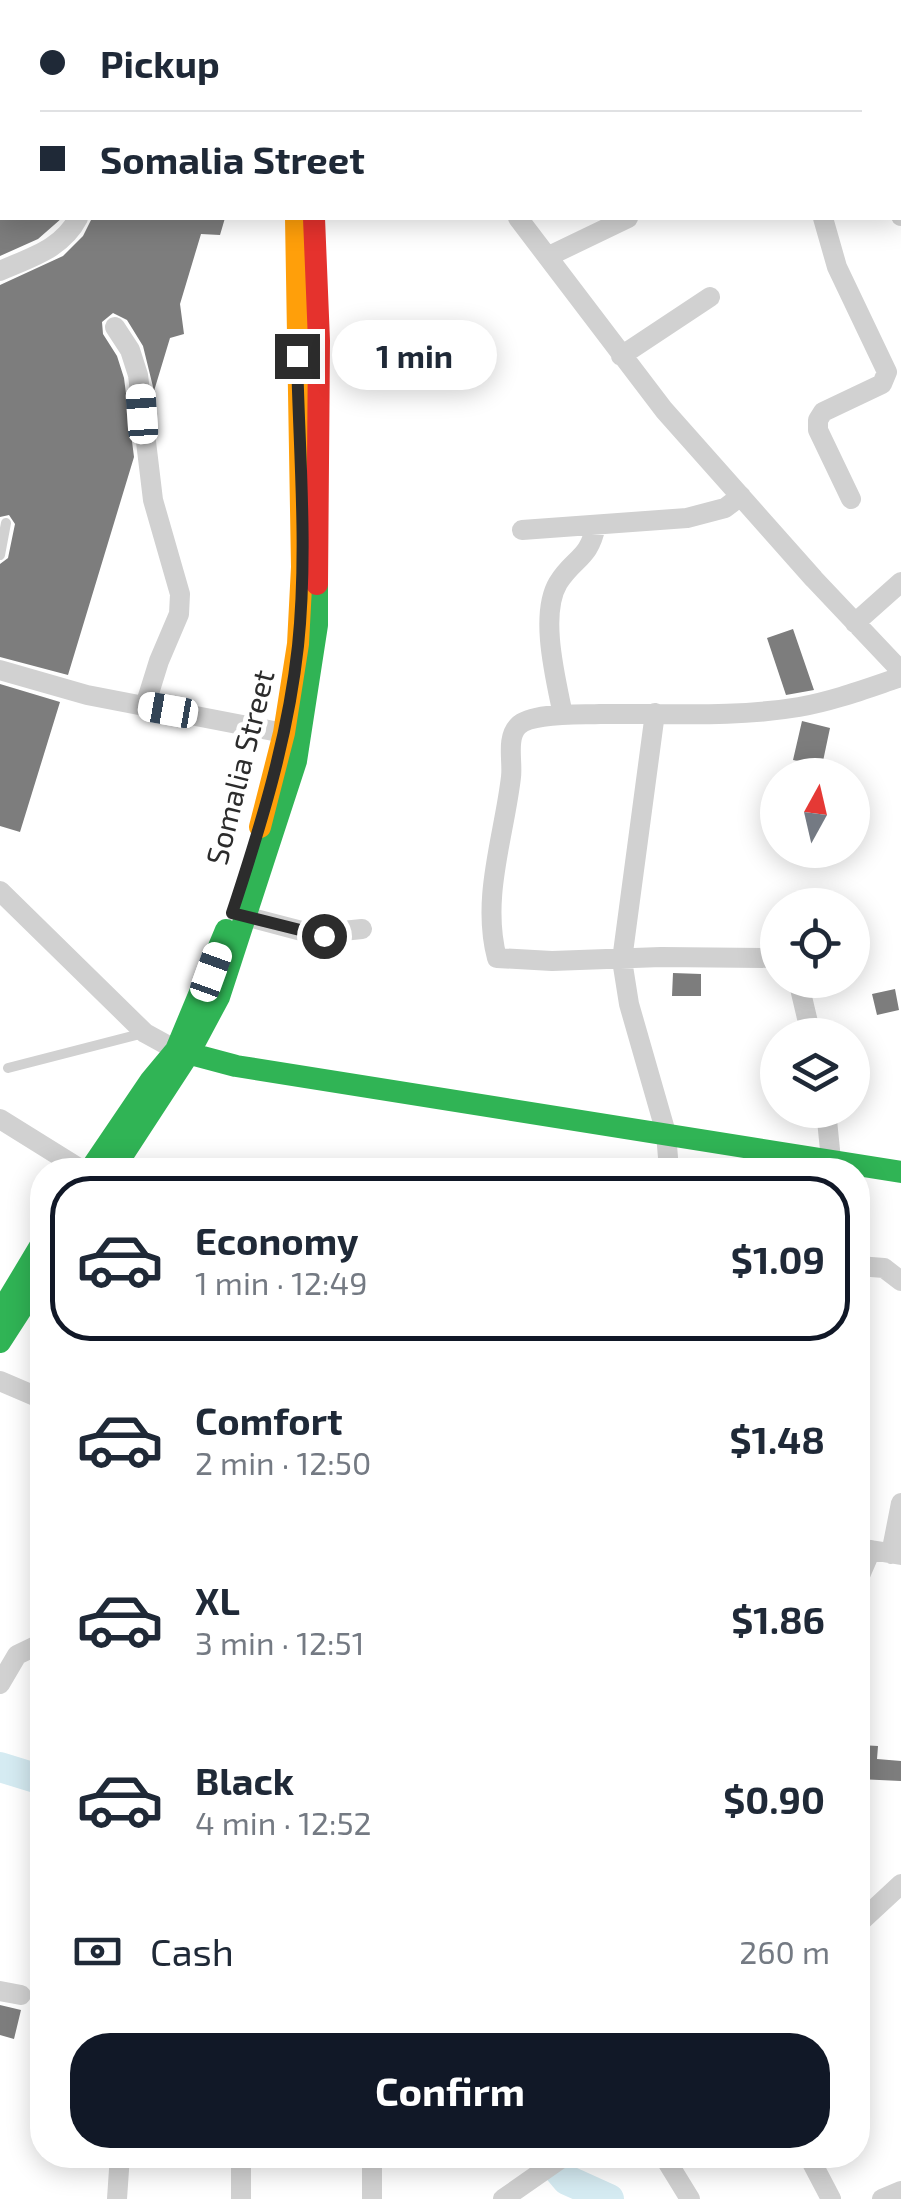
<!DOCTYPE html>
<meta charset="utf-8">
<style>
:root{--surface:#fff;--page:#f6f6f7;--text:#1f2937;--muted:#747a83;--line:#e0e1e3;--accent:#111827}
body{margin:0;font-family:"Exo 2",sans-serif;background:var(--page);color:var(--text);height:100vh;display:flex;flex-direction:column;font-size:38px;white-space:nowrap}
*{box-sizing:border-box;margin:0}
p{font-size:32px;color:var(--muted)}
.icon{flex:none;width:55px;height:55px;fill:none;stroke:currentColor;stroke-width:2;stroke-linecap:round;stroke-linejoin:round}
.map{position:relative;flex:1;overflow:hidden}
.sheet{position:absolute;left:30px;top:1158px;width:840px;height:1010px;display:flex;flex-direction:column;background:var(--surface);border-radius:40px;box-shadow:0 5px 25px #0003}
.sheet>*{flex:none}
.banner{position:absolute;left:0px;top:0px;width:902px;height:220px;box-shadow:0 5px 25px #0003;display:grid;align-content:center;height:220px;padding:0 40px;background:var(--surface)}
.needle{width:65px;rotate:8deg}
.buttons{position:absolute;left:760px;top:758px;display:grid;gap:20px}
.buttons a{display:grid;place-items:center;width:110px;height:110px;border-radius:50%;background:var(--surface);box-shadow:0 5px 25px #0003;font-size:50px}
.end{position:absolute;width:45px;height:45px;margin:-22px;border:12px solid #2c2c2c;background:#fff;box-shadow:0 0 0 5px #fff}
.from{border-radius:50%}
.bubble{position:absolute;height:70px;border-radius:35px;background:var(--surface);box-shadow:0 5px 25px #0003;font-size:32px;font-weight:700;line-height:70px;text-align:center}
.car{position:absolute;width:30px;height:60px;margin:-30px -15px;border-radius:12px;box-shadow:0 0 8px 2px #0007;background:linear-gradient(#fff 24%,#345 0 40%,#fff 0 76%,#345 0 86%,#fff 0)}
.banner b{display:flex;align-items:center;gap:35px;height:95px;font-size:38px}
.banner b+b{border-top:2px solid var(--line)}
.banner i{width:25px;height:25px;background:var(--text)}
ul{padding:18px 0 0;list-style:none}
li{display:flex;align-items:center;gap:30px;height:165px;margin:0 20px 15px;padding:0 20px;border:5px solid transparent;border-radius:40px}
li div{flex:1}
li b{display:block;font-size:38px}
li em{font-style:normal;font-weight:700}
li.active{border-color:var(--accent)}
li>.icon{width:90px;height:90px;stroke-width:1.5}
.pay{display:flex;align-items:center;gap:25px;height:110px;padding:0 40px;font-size:38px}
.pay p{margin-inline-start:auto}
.action{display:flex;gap:20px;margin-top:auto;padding:20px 40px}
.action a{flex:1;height:115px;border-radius:40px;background:var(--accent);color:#fff;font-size:40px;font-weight:700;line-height:115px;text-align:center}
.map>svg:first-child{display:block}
</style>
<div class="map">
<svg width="901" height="2199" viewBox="0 0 901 2199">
<rect width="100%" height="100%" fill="#fff"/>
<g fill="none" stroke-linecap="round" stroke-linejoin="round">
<!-- river -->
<path stroke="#d5ebf2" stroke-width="30" d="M0,1767L42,1780
M546,2155L567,2180L609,2199"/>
</g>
<!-- building -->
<path fill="#7d7d7d" d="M0,218H62L38,239L0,256Z
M92,218H225L220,235L201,234L180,304L184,334L170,338L154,391L143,346L127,320L113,313L102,322L103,334L117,356L124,378L134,457L68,675L0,657V564L8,558L15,524L9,515L0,517V285L63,256L83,236Z
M793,629L814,690L786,695L767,638Z
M0,684L60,702L20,832L0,826Z
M802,721L830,728L822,766L793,760Z
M673,973L701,974V996H672Z
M895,989L899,1010L877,1015L872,994Z
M860,1745L878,1746L877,1759L901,1761V1781L858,1779Z
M0,2005L21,2010L14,2039L0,2035Z"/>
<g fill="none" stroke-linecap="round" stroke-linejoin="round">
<!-- lane -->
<path stroke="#d1d1d1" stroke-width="10" d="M0,555L6,523
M8,1068L144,1033"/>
<!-- street -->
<path stroke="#d1d1d1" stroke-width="20" d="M329,0L333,2
M614,0V2
M790,0V2
M112,2L113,0
M900,11H901
M900,213L901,216
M518,218L664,410L814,579L901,671
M823,218L837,267L887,372L882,384L823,412L818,420V430L851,499
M549,256L628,218
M0,271C31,257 62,249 78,218
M115,327L130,350L138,375L153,500L180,594L179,614L159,661L145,706
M621,356L710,297
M522,530L687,518L725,508L741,496
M855,623L901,582
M0,670L87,695L284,733
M655,713L622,960L629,1004L666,1133L669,1170
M563,715C556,680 539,615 558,583C574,557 589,560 596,525
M0,891L145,1033L176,1050
M237,914L313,934L362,929
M778,958L661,957L552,961L497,958C481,898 504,837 511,777C513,762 506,738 518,726C532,712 581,715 600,714C666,713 734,718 799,707C834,701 868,688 901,677
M798,980L811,1035
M826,1110L832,1170
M0,1119L82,1170
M858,1266L884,1268L901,1281
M0,1381L42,1399
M858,1548L901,1555
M891,1554L901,1503
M858,1580L871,1550
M0,1684L17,1655L42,1643
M858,1924L901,1884
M0,1991L21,1995
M241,2155V2199
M663,2155L690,2199
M808,2155L831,2199
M117,2199L120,2155
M372,2199V2155
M503,2199L566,2155
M882,2199L901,2191"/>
<!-- fast -->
<path stroke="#30b455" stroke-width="22" d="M275,0L276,2
M292,0L293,2
M0,24L2,21
M176,1050L236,1066L901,1172
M90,1170L151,1080L176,1050L226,930
M113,1170L188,1055L219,997L296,761L317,625V584
M0,1313L42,1243
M0,1342L42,1277"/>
<!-- slow -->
<path stroke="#ff9f0a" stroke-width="22" d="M19,2L22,0
M260,827L284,733L298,644L302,567L296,218"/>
<!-- jam -->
<path stroke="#e5322d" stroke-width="22" d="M314,218L319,341L317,584"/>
</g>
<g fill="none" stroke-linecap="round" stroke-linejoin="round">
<!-- route -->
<path stroke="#2c2c2c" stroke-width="12" d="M297,356C299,452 308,550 298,646C288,738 261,825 232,913L324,936"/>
</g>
<g text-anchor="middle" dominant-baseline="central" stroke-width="10" stroke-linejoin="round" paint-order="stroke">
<!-- street labels -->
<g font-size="30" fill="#2c2c2c" stroke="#fff">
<text transform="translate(239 767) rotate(-76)">Somalia Street</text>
</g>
</g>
</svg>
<div class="buttons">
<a><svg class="needle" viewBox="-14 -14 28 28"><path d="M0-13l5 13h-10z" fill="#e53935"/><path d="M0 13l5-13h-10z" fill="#747a83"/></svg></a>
<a><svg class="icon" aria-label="locate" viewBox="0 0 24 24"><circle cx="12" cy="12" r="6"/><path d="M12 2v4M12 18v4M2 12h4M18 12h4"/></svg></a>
<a><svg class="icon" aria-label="layers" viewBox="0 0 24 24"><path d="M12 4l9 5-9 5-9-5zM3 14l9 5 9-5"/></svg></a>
</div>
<i class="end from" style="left:324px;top:936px"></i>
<i class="end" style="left:297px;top:356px"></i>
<div class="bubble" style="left:332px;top:320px;width:165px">1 min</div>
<i class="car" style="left:142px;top:414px;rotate:356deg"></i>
<i class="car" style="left:168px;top:710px;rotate:280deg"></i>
<i class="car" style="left:211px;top:972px;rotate:20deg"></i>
<div class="banner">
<b><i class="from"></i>Pickup</b>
<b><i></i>Somalia Street</b>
</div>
<section class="sheet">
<ul>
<li class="active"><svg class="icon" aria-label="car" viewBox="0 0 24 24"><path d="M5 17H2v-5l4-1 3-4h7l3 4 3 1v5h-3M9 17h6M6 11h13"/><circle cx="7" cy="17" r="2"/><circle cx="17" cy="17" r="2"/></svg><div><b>Economy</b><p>1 min · 12:49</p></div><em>$1.09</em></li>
<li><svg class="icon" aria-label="car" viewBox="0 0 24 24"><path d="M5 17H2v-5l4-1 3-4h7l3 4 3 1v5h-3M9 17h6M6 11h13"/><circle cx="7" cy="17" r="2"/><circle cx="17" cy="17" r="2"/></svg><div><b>Comfort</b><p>2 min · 12:50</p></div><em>$1.48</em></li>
<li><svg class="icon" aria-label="car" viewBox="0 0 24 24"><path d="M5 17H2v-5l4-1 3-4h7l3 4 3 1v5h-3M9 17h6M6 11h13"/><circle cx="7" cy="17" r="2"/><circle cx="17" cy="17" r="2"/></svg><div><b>XL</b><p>3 min · 12:51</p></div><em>$1.86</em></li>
<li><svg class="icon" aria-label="car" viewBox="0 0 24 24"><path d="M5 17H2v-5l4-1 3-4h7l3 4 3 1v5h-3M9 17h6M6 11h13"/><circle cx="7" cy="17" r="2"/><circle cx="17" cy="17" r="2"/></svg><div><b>Black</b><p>4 min · 12:52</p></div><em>$0.90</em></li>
</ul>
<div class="pay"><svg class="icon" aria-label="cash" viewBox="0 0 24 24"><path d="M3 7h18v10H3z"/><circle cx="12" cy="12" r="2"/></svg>Cash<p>260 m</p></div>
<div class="action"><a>Confirm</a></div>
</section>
</div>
